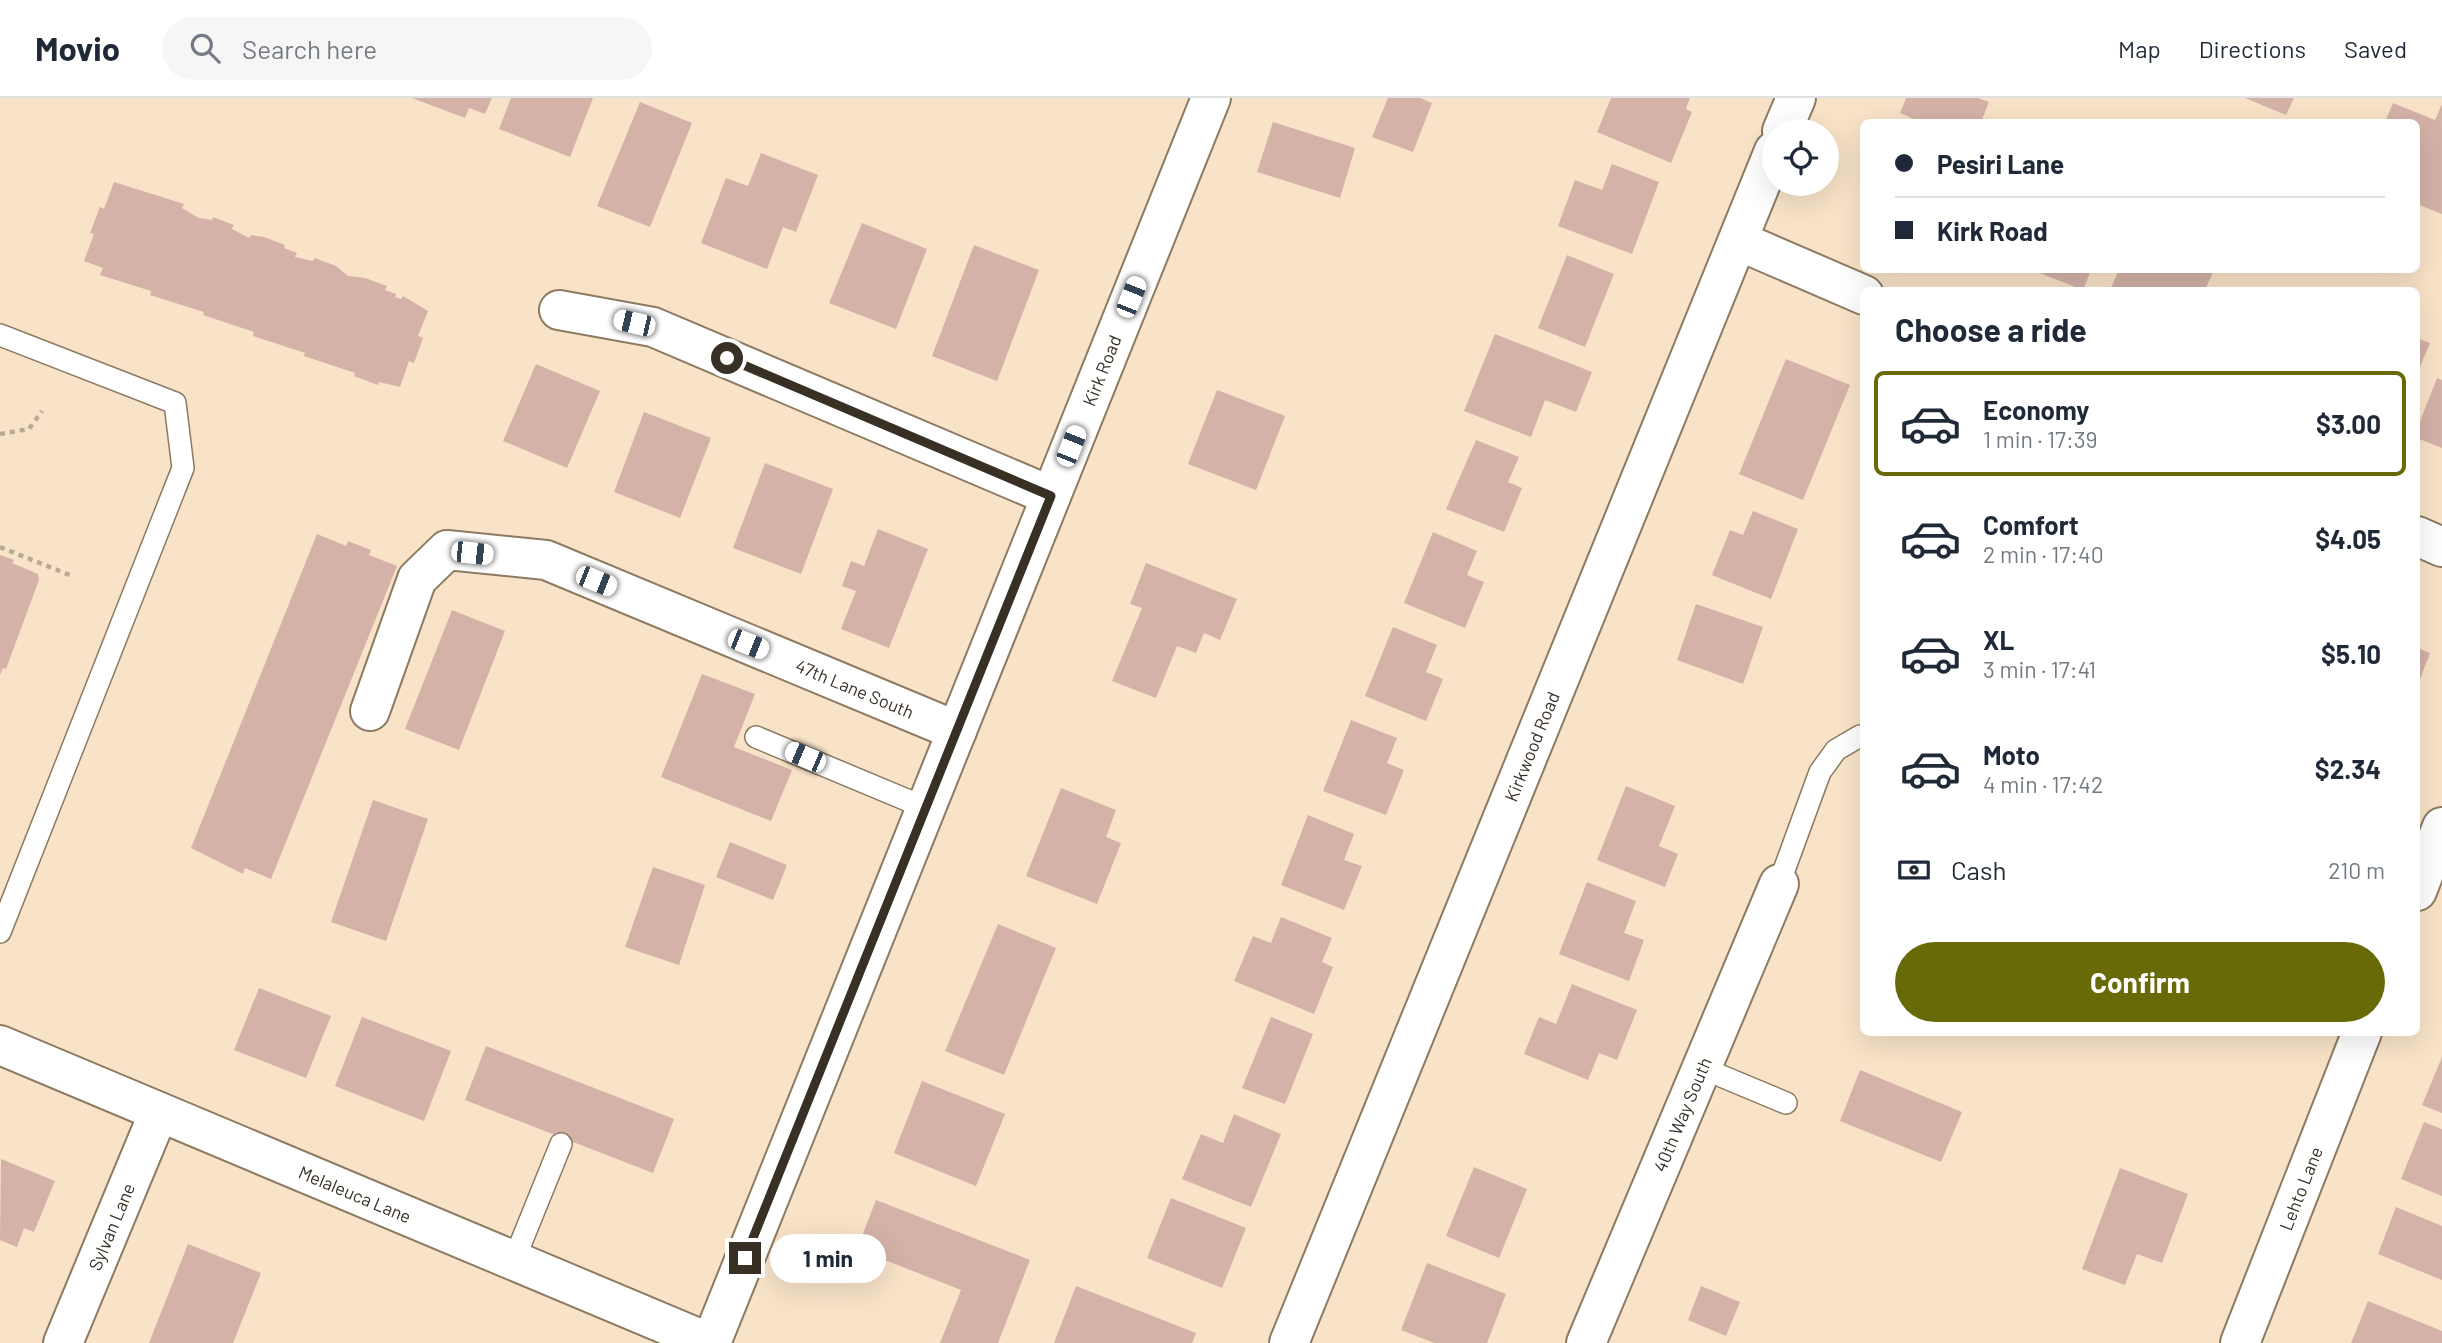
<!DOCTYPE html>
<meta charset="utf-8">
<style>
:root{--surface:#fff;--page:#f6f6f7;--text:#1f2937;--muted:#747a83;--line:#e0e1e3;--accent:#686907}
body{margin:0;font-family:Barlow,sans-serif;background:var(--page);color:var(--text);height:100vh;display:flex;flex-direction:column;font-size:26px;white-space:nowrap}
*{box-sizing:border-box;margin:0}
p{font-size:23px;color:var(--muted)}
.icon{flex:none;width:38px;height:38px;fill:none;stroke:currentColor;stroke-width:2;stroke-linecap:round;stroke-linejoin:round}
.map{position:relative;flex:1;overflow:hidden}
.panel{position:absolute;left:1860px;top:189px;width:560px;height:749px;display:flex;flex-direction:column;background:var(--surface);border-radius:10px;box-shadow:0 7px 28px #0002}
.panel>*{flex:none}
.top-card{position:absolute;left:1860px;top:21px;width:560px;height:154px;border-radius:10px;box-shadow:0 7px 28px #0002;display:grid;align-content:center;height:154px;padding:0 35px;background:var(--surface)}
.fabs{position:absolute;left:1762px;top:21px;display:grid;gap:14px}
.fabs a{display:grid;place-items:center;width:77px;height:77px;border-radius:50%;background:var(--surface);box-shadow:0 7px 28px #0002;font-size:35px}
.end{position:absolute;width:32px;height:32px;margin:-16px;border:9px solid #383025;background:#fff;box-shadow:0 0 0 4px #fff}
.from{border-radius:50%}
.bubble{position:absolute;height:49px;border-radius:24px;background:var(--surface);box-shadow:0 7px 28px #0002;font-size:23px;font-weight:700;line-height:49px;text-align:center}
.car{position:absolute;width:21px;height:42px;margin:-21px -10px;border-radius:9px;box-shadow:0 0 5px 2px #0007;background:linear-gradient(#fff 24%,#345 0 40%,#fff 0 76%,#345 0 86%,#fff 0)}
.top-card b{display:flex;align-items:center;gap:24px;height:66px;font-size:26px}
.top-card b+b{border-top:2px solid var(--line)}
.top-card i{width:18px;height:18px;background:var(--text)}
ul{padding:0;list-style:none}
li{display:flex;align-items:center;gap:21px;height:105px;margin:0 14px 10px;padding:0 21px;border:4px solid transparent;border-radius:10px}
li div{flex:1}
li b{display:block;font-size:26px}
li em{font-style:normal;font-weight:700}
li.selected{border-color:var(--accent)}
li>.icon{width:63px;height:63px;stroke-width:1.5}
h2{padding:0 35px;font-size:32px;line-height:84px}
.pay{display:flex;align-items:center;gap:18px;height:77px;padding:0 35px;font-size:26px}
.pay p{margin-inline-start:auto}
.primary-button{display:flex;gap:14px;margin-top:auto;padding:14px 35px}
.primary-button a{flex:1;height:80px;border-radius:42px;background:var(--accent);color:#fff;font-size:28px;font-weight:700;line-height:80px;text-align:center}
header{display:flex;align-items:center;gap:42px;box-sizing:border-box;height:98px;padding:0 35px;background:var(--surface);border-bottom:2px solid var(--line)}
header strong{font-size:33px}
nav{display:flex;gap:38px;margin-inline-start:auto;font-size:24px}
.search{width:490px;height:63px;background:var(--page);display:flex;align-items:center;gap:18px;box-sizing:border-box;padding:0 24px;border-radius:38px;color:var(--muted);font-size:26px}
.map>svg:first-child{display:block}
</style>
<header>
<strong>Movio</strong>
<div class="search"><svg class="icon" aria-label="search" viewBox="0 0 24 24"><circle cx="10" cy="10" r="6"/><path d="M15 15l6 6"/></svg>Search here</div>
<nav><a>Map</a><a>Directions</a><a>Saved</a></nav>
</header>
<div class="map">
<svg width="2442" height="1245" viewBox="0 0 2442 1245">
<rect width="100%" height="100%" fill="#f8e3c8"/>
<!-- building -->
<path fill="#d4b2a8" d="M412,0H492L485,16L469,10L465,20Z
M511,0H593L570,59L499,31Z
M1388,0H1420L1432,5L1413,54L1372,39Z
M1611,0H1690L1686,11L1692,14L1671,65L1597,34Z
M1906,0H1978L1989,4L1981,24H1920L1900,15Z
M2245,0H2294L2286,17Z
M640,4L692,25L650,129L597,108Z
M2393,5L2435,22L2442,6V116L2417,106V24H2385Z
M1273,24L1355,50L1340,100L1257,74Z
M761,55L818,77L796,134L783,129L767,171L701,145L726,80L748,88Z
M1612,66L1659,84L1632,156L1558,128L1575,82L1602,92Z
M114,84L184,106L182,110L199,120L212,122L213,119L234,127L232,131L249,140L251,137L264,139L285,147L284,150L297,155L295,159L313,163L315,160L336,168L348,178L365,180L387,188L385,192L396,196L395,199L401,201L403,198L428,213L418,238L423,240L414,265L409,263L400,289L379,284L378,287L354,278L355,275L304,258L305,255L253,238L254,234L203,217L204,214L150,197L151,193L100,177L103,170L84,163L94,136L90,135L100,109L104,111Z
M862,125L927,151L896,231L829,205Z
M974,147L1039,172L997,283L932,258Z
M1567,157L1614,176L1585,249L1538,230Z
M2032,172H2091L2083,192Z
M2119,172H2214L2205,192H2110Z
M1495,236L1592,274L1576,314L1545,302L1531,339L1464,313Z
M2417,240L2430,245L2417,276Z
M1786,261L1850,287L1803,402L1739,376Z
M536,266L600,293L567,370L503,343Z
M2437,280L2442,282V350L2417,340V331Z
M1217,292L1285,318L1256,392L1188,366Z
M644,314L711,340L680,420L614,394Z
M1476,342L1519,359L1508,384L1522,390L1504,434L1446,411Z
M765,365L833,391L801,476L733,450Z
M1753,413L1798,431L1771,501L1712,477L1730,432L1743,437Z
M878,431L928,451L889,550L841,531L856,493L842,488L851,463L864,468Z
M1433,434L1477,453L1467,477L1484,484L1465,530L1404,505Z
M317,436L346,448L348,443L371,452L369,457L397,468L271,781L245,770L243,776L191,750Z
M0,457L14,462L12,465L38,476L39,482L6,571L3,570L0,577Z
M1146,465L1237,501L1220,542L1204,535L1196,555L1177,548L1156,600L1112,583L1142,510L1130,506Z
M1696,506L1763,529L1743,586L1677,562Z
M452,512L505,533L459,652L405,631Z
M1393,529L1437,547L1426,574L1443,581L1426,623L1365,598Z
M2417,550L2430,555L2417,589Z
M702,576L755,596L734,649L792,672L771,723L661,679Z
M1351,622L1397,640L1387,665L1404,672L1386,717L1323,693Z
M1626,688L1675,708L1659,748L1678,756L1665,789L1597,762Z
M1061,690L1116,712L1106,739L1121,745L1097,806L1026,778Z
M373,702L428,721L386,843L331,824Z
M1308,717L1354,736L1344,762L1362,768L1344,812L1281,787Z
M730,744L787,767L773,802L716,779Z
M653,769L705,787L679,867L625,849Z
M1587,784L1636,803L1624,835L1644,842L1629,883L1559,856Z
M1281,819L1332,840L1322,864L1333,869L1314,916L1234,883L1253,838L1271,845Z
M998,826L1056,850L1004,977L945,953Z
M1572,886L1637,912L1617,962L1599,955L1588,982L1524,956L1539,919L1556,926Z
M259,890L331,918L306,980L234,952Z
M362,919L451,953L424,1023L335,988Z
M1271,919L1313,936L1285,1006L1242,990Z
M486,948L674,1021L653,1075L465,1002Z
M2442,959V1015L2422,1007Z
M1860,972L1962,1014L1941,1064L1840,1023Z
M922,983L1005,1016L976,1088L894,1055Z
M1234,1016L1281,1036L1251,1109L1182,1081L1201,1036L1223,1045Z
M2424,1024L2442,1031V1098L2401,1081Z
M1,1061L55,1083L34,1134L24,1130L17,1149L0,1142Z
M1474,1069L1527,1091L1499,1160L1446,1138Z
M2120,1070L2188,1096L2162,1165L2137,1156L2125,1187L2082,1171Z
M1171,1100L1246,1130L1222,1190L1147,1160Z
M876,1102L1030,1162L998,1245H940L961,1192L857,1151Z
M2396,1109L2442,1128V1182L2378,1156Z
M188,1146L261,1175L233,1245H149Z
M1427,1165L1506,1196L1487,1245H1434L1401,1232Z
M1076,1188L1196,1235L1192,1245H1054Z
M1701,1188L1740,1204L1726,1238L1688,1222Z
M2368,1203L2442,1233V1245H2351Z"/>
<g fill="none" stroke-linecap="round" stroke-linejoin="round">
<defs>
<path id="service" d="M0,237L175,305L183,370L0,834
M756,639L926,710
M1779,786L1820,674L1836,652L1860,638L1864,639
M1702,970L1786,1005
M514,1162L561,1046"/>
<g id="minor">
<path d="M1782,33L1796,0"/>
<path d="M1739,143L1864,197"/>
<path d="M559,212L653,229L1051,398"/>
<path d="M2417,438L2442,449"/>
<path id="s1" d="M370,613L417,481L447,452L546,462L957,633"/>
<path d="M2417,793L2442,729"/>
<path id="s2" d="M63,1245L159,1014"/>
<path id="s3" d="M711,1245L1211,0"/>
<path id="s4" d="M1289,1245L1774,53"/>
<path id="s5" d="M1586,1245L1779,786"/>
<path id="s6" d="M2240,1245L2362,934"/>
</g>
<g id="tertiary">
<path id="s7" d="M0,947L710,1245"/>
</g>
</defs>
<!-- service casing -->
<use href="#service" stroke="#8c7a61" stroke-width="24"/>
<!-- minor casing -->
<use href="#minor" stroke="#8c7a61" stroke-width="42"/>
<!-- tertiary casing -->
<use href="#tertiary" stroke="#8c7a61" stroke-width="42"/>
<!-- path -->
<path stroke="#b9a893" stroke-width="4.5" stroke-dasharray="5 5" stroke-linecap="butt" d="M0,336L29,331L42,313
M0,449L72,478"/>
<!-- service -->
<use href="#service" stroke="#fff" stroke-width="21"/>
<!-- minor -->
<use href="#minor" stroke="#fff" stroke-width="38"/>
<!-- tertiary -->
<use href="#tertiary" stroke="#fff" stroke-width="38"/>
</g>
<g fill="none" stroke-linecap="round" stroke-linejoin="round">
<!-- route -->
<path stroke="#383025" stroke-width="9" d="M727,260L1051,398L745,1160"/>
</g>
<g text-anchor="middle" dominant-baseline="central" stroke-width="6" stroke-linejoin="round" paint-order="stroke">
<!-- street labels -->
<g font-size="18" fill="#383025" stroke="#fef1e1">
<text stroke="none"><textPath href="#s3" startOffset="1048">Kirk Road</textPath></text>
<text stroke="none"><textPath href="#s1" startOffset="616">47th Lane South</textPath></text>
<text stroke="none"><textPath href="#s4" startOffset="644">Kirkwood Road</textPath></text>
<text stroke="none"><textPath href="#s5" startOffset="248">40th Way South</textPath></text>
<text stroke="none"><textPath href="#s6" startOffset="166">Lehto Lane</textPath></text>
<text stroke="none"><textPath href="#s7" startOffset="385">Melaleuca Lane</textPath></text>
<text stroke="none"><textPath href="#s2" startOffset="126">Sylvan Lane</textPath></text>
</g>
</g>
</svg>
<div class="fabs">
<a><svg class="icon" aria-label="locate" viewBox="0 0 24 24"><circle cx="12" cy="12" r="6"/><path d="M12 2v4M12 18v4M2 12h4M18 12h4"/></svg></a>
</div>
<i class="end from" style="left:727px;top:260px"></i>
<i class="end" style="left:745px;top:1160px"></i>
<div class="bubble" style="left:770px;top:1136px;width:116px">1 min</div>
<i class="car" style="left:1131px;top:199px;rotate:22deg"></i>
<i class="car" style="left:634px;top:225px;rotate:283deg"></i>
<i class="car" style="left:1071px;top:348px;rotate:22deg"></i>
<i class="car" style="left:472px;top:455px;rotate:96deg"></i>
<i class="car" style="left:596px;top:483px;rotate:112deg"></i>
<i class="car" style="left:748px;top:546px;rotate:112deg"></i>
<i class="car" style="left:805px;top:659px;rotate:293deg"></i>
<div class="top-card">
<b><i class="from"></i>Pesiri Lane</b>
<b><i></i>Kirk Road</b>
</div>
<section class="panel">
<h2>Choose a ride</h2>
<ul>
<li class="selected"><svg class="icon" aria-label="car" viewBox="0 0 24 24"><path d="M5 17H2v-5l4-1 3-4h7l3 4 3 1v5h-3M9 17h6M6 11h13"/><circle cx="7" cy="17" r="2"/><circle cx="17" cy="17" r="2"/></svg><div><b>Economy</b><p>1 min · 17:39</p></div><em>$3.00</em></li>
<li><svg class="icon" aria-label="car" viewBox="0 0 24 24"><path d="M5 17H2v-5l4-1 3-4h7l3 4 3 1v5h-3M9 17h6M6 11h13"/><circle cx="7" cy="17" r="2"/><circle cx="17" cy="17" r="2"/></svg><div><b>Comfort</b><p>2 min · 17:40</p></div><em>$4.05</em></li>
<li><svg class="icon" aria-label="car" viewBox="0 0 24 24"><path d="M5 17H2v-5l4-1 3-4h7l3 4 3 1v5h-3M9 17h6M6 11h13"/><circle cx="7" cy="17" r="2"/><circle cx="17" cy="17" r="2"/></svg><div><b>XL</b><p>3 min · 17:41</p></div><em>$5.10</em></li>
<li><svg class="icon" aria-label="car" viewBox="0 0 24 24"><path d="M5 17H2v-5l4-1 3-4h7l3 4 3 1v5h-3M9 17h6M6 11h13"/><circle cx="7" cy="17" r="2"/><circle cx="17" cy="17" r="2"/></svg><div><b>Moto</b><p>4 min · 17:42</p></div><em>$2.34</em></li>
</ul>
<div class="pay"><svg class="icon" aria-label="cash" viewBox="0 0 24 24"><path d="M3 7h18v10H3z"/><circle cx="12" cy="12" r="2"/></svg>Cash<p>210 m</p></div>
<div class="primary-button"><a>Confirm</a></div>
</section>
</div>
